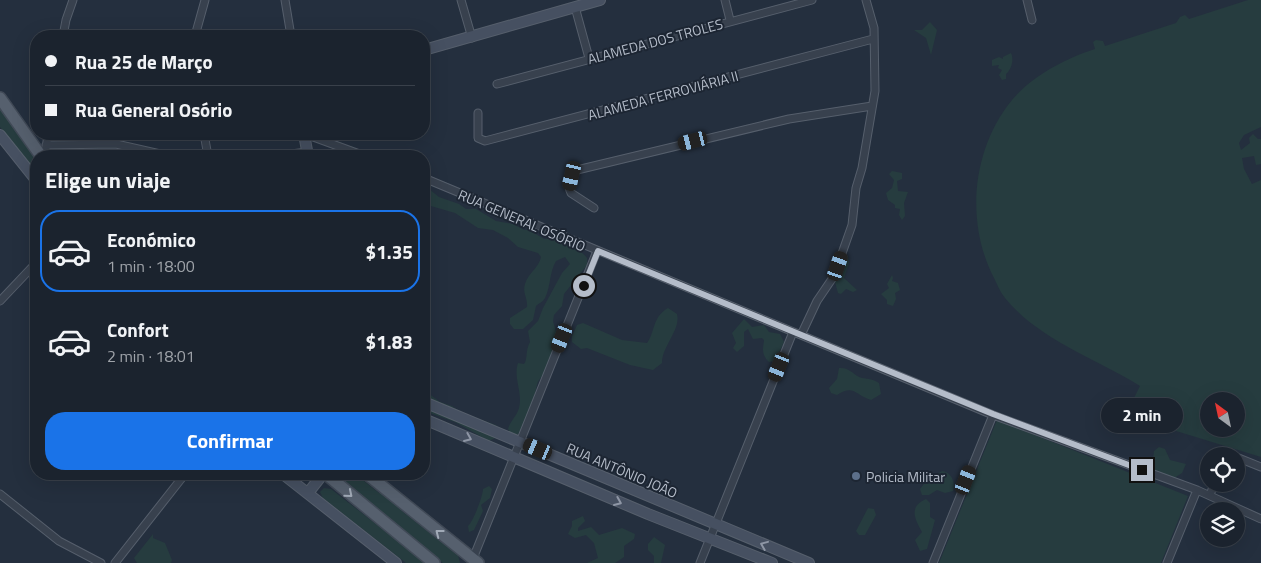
<!DOCTYPE html>
<html lang="es">
<meta charset="utf-8">
<style>
:root{--surface:#1b232e;--page:#282f3a;--text:#f1f3f6;--muted:#a0a4aa;--line:#39404a;--accent:#1a73e8}
body{margin:0;font-family:"Titillium Web",sans-serif;background:var(--page);color:var(--text);height:100vh;display:flex;flex-direction:column;font-size:19px;white-space:nowrap}
*{box-sizing:border-box;margin:0}
p{font-size:16px;color:var(--muted)}
.icon{flex:none;width:28px;height:28px;fill:none;stroke:currentColor;stroke-width:2;stroke-linecap:round;stroke-linejoin:round}
.map{position:relative;flex:1;overflow:hidden}
.drawer{position:absolute;left:30px;top:150px;width:400px;height:330px;display:flex;flex-direction:column;background:var(--surface);border-radius:20px;box-shadow:0 5px 20px #0002,0 0 0 1px var(--line)}
.drawer>*{flex:none}
.guide{position:absolute;left:30px;top:30px;width:400px;height:110px;border-radius:20px;box-shadow:0 5px 20px #0002,0 0 0 1px var(--line);display:grid;align-content:center;height:110px;padding:0 15px;background:var(--surface)}
.needle{width:32px;rotate:327deg}
.buttons{position:absolute;left:1200px;top:392px;display:grid;gap:10px}
.buttons a{display:grid;place-items:center;width:45px;height:45px;border-radius:50%;background:var(--surface);box-shadow:0 5px 20px #0002,0 0 0 1px var(--line);font-size:25px}
.end{position:absolute;width:22px;height:22px;margin:-11px;border:6px solid #b4bcc9;background:#111;box-shadow:0 0 0 2px #111}
.from{border-radius:50%}
.bubble{position:absolute;height:35px;border-radius:18px;background:var(--surface);box-shadow:0 5px 20px #0002,0 0 0 1px var(--line);font-size:16px;font-weight:700;line-height:35px;text-align:center}
.car{position:absolute;width:15px;height:30px;margin:-15px -8px;border-radius:6px;box-shadow:0 0 4px 1px #0007;background:linear-gradient(#222 24%,#8ab4d8 0 40%,#222 0 76%,#8ab4d8 0 86%,#222 0)}
.guide b{display:flex;align-items:center;gap:18px;height:48px;font-size:19px}
.guide b+b{border-top:1px solid var(--line)}
.guide i{width:12px;height:12px;background:var(--text)}
ul{padding:0;list-style:none}
li{display:flex;align-items:center;gap:15px;height:82px;margin:0 10px 8px;padding:0 5px;border:2px solid transparent;border-radius:20px}
li div{flex:1}
li b{display:block;font-size:19px}
li em{font-style:normal;font-weight:700}
li.active{border-color:var(--accent)}
li>.icon{width:45px;height:45px;stroke-width:1.5}
h2{padding:0 15px;font-size:22px;line-height:60px}
.primary-button{display:flex;gap:10px;margin-top:auto;padding:10px 15px}
.primary-button a{flex:1;height:58px;border-radius:20px;background:var(--accent);color:#fff;font-size:20px;font-weight:700;line-height:58px;text-align:center}
.map>svg:first-child{display:block}
</style>
<div class="map">
<svg width="1261" height="563" viewBox="0 0 1261 563">
<rect width="100%" height="100%" fill="#242f3e"/>
<!-- green -->
<path fill="#263c3f" fill-rule="evenodd" d="M1248,0H1261V127L1244,135L1239,143L1241,150L1250,143L1249,138L1253,134L1258,139H1261V164L1256,165L1254,156L1242,158L1244,169L1252,184L1261,180V457L1127,416V412L1122,413L1116,407L1105,409V406L1114,397L1130,406L1140,386C1095,358 1039,340 1005,298C1000,292 997,284 994,278C965,222 972,149 1012,100C1032,76 1066,58 1095,49L1093,42L1096,40L1103,41L1105,46L1176,23L1180,17L1185,15L1189,19ZM1236,401V429H1209V401Z
M930,22L937,30L931,55L926,38L914,30H922Z
M1011,53C1014,59 1012,69 1006,74V79L1002,80L999,75L1002,70L998,68L999,65L992,66V60L999,57L1003,59V57Z
M0,108L36,159V172L0,127Z
M892,171L902,173V179L897,181L898,191L908,192L904,203L905,216L902,220L899,215L900,209L895,208V205L888,200L886,193L892,188L894,180L889,174Z
M424,185L439,197L459,204L466,209H476L496,221L513,224L524,230H529L544,239L557,238C566,249 579,247 587,258V265L564,294L562,306L554,315L553,321L558,339C551,349 552,358 548,368C545,375 538,378 537,385C533,401 528,429 513,438L508,429C510,421 517,416 519,408C523,393 513,377 518,363L524,364C528,359 525,351 530,342L528,331L538,321L543,308L562,273L570,264L565,257L556,261C549,273 551,286 545,298C543,302 539,303 536,306L533,320L523,329H514L510,324V318L527,307C528,298 522,293 525,284C528,273 539,268 541,257L538,253L518,247L508,238L493,230L478,228L455,213L424,204Z
M845,256H848L849,263L844,278L857,290L853,292L846,289L841,294L838,293L835,282Z
M892,275L893,278L892,281L898,283L900,290L895,293L896,299L893,306L887,304V300L881,294L889,288L887,284Z
M668,308L677,314C681,330 662,346 662,363L653,370L630,365L587,348L581,349L572,342V336L577,325L583,323L622,340L647,343C655,333 652,317 668,308Z
M744,319L752,327L764,325L769,332L780,334L784,342L775,361L769,362C761,354 763,349 764,340L762,338L753,339L748,329L744,332V346L737,352L733,348L736,343L732,333Z
M839,368C850,367 854,376 862,378C869,379 873,379 879,383L881,394L871,400C855,395 854,384 837,395L831,393L829,388L837,379Z
M424,390L440,402L452,406L462,413L496,425L499,430V436L489,441L455,422L424,411Z
M997,420L1188,496L1161,563H939Z
M1159,447L1165,449L1170,460L1186,464L1182,473L1168,482L1155,480L1145,468L1153,460L1154,451Z
M942,471C951,472 956,482 953,491L945,493L937,490L929,495H922L920,489L927,480Z
M347,474H359L364,481L379,493L382,492L401,504L402,511L458,555L460,563H443L337,478Z
M489,486L492,489L490,498L481,505L483,511L474,530L469,532L468,526C473,522 483,496 483,489Z
M324,488L331,489L426,563H406L323,498L320,492Z
M926,499L930,503V517L935,520L927,549L920,551L915,540L922,532C915,519 908,507 926,499Z
M868,508L874,509L876,515L865,535H859L856,531Z
M583,516L585,521L578,528V531L591,527L599,535L622,528L635,534L634,539L624,546V557L615,563H587L598,558L594,543L586,535L575,538L568,534L572,526V521Z
M153,534V538L165,543L172,560L171,563H137L134,558Z
M654,537L665,545L661,563H654V556L648,550V544Z"/>
<g fill="none" stroke-linecap="round" stroke-linejoin="round">
<defs>
<path id="street" d="M285,0L291,36
M461,0L472,38
M725,0L730,20
M1027,0L1032,20
M575,7L589,58
M195,33L205,36
M63,36L66,20L73,0
M195,36L205,0
M497,84L812,0
M478,113V138L485,141L873,39
M204,134L208,156
M305,134L365,156
M116,144L117,134
M46,145L116,144L169,156
M45,156L48,134
M275,156L307,152
M424,178L993,415L1197,490L1261,519
M594,208L571,193C567,186 571,175 577,170L789,119L872,106
M0,301L36,263
M801,335L817,301L834,276L852,225L856,188L862,168L875,91L874,28L866,0
M1236,457L1261,467
M0,494L59,541L101,563
M1210,495L1214,484
M472,561L597,251
M115,563L185,474
M700,563L793,332
M933,563L993,415
M1167,563L1197,490"/>
<path id="secondary" d="M424,50L600,0
M304,134L308,156
M0,135L36,180
M424,402L809,563
M424,419L648,514L772,563
M283,474L396,563
M308,493L323,474"/>
<path id="primary" d="M0,98L41,156
M326,474L434,563
M367,474L478,563"/>
</defs>
<!-- street casing -->
<use href="#street" stroke="#565f6c" stroke-width="9"/>
<!-- secondary casing -->
<use href="#secondary" stroke="#565f6c" stroke-width="12"/>
<!-- primary casing -->
<use href="#primary" stroke="#414a57" stroke-width="14"/>
<!-- street -->
<use href="#street" stroke="#38414e" stroke-width="7"/>
<!-- secondary -->
<use href="#secondary" stroke="#465061" stroke-width="10"/>
<!-- primary -->
<use href="#primary" stroke="#56606e" stroke-width="11"/>
</g>
<!-- one-way arrows -->
<defs><path id="oneway-chevron" d="M-2-3.5L2.5 0L-2 3.5" fill="none" stroke-width="1.6" stroke-linecap="round" stroke-linejoin="round" transform="scale(1.25)"/></defs>
<g stroke="#8e96a5">
<use href="#oneway-chevron" transform="translate(468 438) rotate(23)"/>
<use href="#oneway-chevron" transform="translate(618 502) rotate(23)"/>
<use href="#oneway-chevron" transform="translate(764 545) rotate(-158)"/>
</g>
<g stroke="#a1aab7">
<use href="#oneway-chevron" transform="translate(349 494) rotate(40)"/>
<use href="#oneway-chevron" transform="translate(439 533) rotate(-142)"/>
</g>
<g fill="none" stroke-linecap="round" stroke-linejoin="round">
<!-- route -->
<path stroke="#b4bcc9" stroke-width="6" d="M584,286L598,251L993,414L1142,470"/>
</g>
<!-- markers -->
<circle fill="#5c6f8a" stroke="#1d2633" stroke-width="2" cx="856" cy="476" r="5"/>
<g text-anchor="middle" dominant-baseline="central" stroke-width="4" stroke-linejoin="round" paint-order="stroke">
<!-- street labels -->
<g font-size="14" fill="#b4bcc9" stroke="#1d2633">
<text transform="translate(655 41) rotate(-15)">ALAMEDA DOS TROLES</text>
<text transform="translate(663 95) rotate(-15)">ALAMEDA FERROVIÁRIA II</text>
<text transform="translate(522 220) rotate(23)">RUA GENERAL OSÓRIO</text>
<text transform="translate(622 470) rotate(23)">RUA ANTÔNIO JOÃO</text>
</g>
<!-- poi labels -->
<g font-size="14" fill="#b4bcc9" stroke="#1d2633" text-anchor="start">
<text x="866" y="476">Policia Militar</text>
</g>
</g>
</svg>
<div class="buttons">
<a><svg class="needle" viewBox="-14 -14 28 28"><path d="M0-13l5 13h-10z" fill="#e53935"/><path d="M0 13l5-13h-10z" fill="#a0a4aa"/></svg></a>
<a><svg class="icon" aria-label="locate" viewBox="0 0 24 24"><circle cx="12" cy="12" r="6"/><path d="M12 2v4M12 18v4M2 12h4M18 12h4"/></svg></a>
<a><svg class="icon" aria-label="layers" viewBox="0 0 24 24"><path d="M12 4l9 5-9 5-9-5zM3 14l9 5 9-5"/></svg></a>
</div>
<i class="end from" style="left:584px;top:286px"></i>
<i class="end" style="left:1142px;top:470px"></i>
<div class="bubble" style="left:1101px;top:398px;width:82px">2 min</div>
<i class="car" style="left:693px;top:141px;rotate:256deg"></i>
<i class="car" style="left:572px;top:176px;rotate:193deg"></i>
<i class="car" style="left:838px;top:266px;rotate:19deg"></i>
<i class="car" style="left:562px;top:338px;rotate:202deg"></i>
<i class="car" style="left:779px;top:367px;rotate:202deg"></i>
<i class="car" style="left:538px;top:449px;rotate:293deg"></i>
<i class="car" style="left:966px;top:480px;rotate:22deg"></i>
<div class="guide">
<b><i class="from"></i>Rua 25 de Março</b>
<b><i></i>Rua General Osório</b>
</div>
<section class="drawer">
<h2>Elige un viaje</h2>
<ul>
<li class="active"><svg class="icon" aria-label="car" viewBox="0 0 24 24"><path d="M5 17H2v-5l4-1 3-4h7l3 4 3 1v5h-3M9 17h6M6 11h13"/><circle cx="7" cy="17" r="2"/><circle cx="17" cy="17" r="2"/></svg><div><b>Económico</b><p>1 min · 18:00</p></div><em>$1.35</em></li>
<li><svg class="icon" aria-label="car" viewBox="0 0 24 24"><path d="M5 17H2v-5l4-1 3-4h7l3 4 3 1v5h-3M9 17h6M6 11h13"/><circle cx="7" cy="17" r="2"/><circle cx="17" cy="17" r="2"/></svg><div><b>Confort</b><p>2 min · 18:01</p></div><em>$1.83</em></li>
</ul>
<div class="primary-button"><a>Confirmar</a></div>
</section>
</div>
